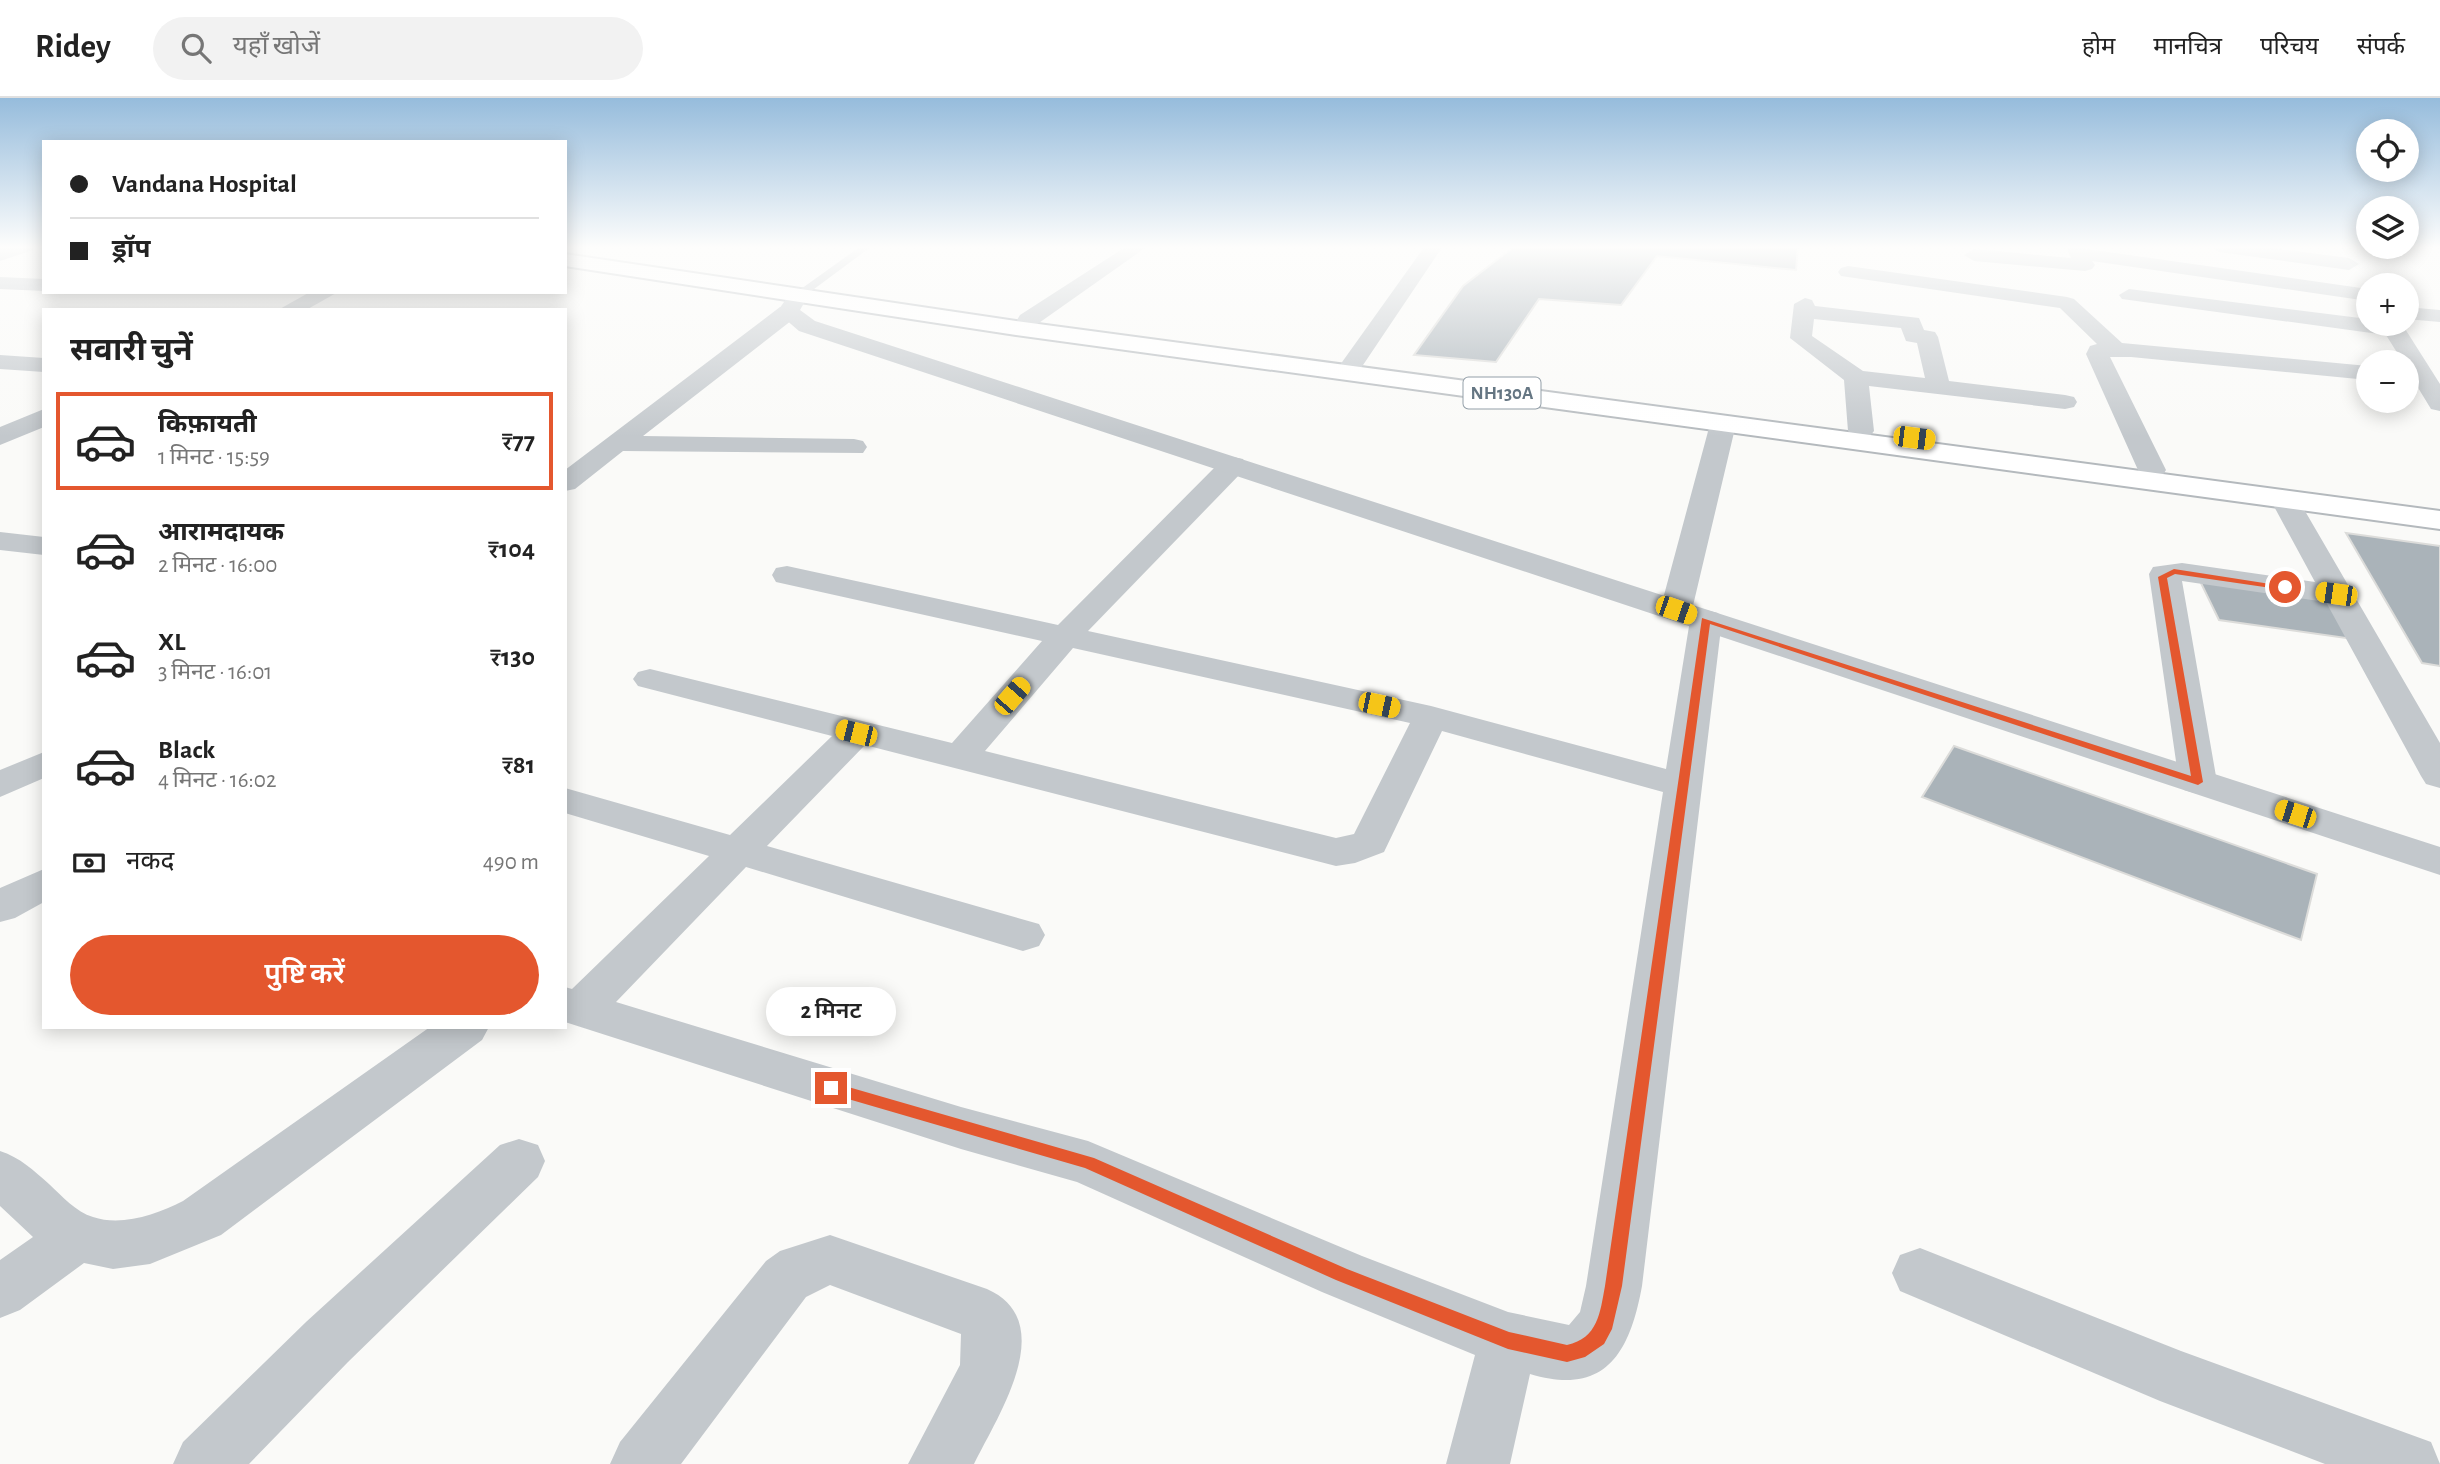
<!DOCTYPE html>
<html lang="hi">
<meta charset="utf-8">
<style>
:root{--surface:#fff;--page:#f2f2f2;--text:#222;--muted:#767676;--line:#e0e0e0;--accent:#e4572e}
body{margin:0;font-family:"Alegreya Sans","Noto Sans Devanagari",sans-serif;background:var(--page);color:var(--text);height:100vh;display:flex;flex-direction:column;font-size:26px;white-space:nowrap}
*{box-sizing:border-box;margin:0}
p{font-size:23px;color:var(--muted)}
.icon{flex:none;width:38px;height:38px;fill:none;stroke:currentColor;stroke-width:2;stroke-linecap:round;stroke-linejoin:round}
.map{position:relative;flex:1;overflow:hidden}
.drawer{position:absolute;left:42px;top:210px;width:525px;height:721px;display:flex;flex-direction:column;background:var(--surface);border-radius:0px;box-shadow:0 4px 18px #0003}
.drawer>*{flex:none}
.top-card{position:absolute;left:42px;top:42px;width:525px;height:154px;border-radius:0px;box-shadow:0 4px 18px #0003;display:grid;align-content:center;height:154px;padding:0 28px;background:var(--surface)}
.fabs{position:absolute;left:2356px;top:21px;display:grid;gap:14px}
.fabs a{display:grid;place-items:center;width:63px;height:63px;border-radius:50%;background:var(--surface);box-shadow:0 4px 18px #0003;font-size:35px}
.end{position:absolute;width:32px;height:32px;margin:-16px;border:9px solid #e4572e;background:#fff;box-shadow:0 0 0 4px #fff}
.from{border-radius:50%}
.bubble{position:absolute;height:49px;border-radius:24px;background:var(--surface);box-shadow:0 4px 18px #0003;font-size:23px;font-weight:600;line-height:49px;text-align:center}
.car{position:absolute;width:21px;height:42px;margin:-21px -10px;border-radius:9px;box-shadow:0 0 5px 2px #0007;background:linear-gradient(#f5c518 24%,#345 0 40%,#f5c518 0 76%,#345 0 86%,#f5c518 0)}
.top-card b{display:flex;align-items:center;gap:24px;height:66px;font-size:26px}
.top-card b+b{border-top:2px solid var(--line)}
.top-card i{width:18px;height:18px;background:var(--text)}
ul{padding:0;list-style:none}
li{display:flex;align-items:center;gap:21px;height:98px;margin:0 14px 10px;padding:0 14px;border:4px solid transparent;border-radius:0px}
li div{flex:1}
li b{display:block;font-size:26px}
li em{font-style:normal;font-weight:600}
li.on{border-color:var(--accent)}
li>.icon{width:63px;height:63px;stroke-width:1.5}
h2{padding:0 28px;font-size:32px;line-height:84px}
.pay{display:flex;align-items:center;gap:18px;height:77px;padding:0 28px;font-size:26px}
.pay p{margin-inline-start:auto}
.button{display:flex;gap:14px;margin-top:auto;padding:14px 28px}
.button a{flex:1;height:80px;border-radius:42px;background:var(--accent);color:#fff;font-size:28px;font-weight:600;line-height:80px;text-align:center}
header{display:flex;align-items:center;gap:42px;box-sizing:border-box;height:98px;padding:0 35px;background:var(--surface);border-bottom:2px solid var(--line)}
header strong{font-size:33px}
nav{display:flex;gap:38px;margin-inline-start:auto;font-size:24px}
.search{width:490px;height:63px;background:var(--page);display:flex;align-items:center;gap:18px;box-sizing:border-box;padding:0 24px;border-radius:38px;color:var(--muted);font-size:26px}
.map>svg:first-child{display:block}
</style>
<header>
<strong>Ridey</strong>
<div class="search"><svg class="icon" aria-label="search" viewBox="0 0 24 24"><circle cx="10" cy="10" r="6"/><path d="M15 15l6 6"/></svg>यहाँ खोजें</div>
<nav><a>होम</a><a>मानचित्र</a><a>परिचय</a><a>संपर्क</a></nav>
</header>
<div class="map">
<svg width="2440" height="1366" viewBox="0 0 2440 1366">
<rect width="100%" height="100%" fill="#fafaf8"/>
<!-- building -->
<path fill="#aab3b9" stroke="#dcdcda" stroke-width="2" d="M1515,148H1798L1796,172L1657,158L1621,207L1539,201L1496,264L1414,257L1463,188Z
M2346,435L2440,448V568L2422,565Z
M2199,481L2326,499L2353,541L2219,522Z
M1954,648L2317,776L2301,842L1922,699Z"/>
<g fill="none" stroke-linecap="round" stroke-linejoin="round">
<defs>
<path id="trunk" d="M565,156L1016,223L2440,413V431L1016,237L565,168Z"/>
</defs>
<!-- trunk casing -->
<use href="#trunk" stroke="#b4b9bd" stroke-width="4"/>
<!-- service -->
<path fill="#c3c8cc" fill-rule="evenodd" d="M861,148H872L802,200H794V196Z"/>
<!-- minor -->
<path fill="#c3c8cc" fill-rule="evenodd" d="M9,148H35L33,152L0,163V151Z
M1127,148H1148L1036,227H1020L1017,222L1020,217Z
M1425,148H1443L1355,279H1339L1335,274Z
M2066,148L2368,191V203L2092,163L2095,167L2092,171L2085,173L1974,163L1964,157L1974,151L2071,160Z
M2210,148H2257L2349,160L2359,166L2349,172L2219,154Z
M1848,168L2067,199L2074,201L2122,245L2368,268V282L2131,259H2110L2166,372L2162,378H2142L2138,372L2086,256L2090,248L2097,246L2060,210L1841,178L1838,174L1841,170Z
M0,179L44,181V193L0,191Z
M2129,191L2368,221V226H2402L2440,286V313L2431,311L2406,270V264H2403L2386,237L2122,201L2119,197Z
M310,194H338L306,212H278Z
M1805,200L1812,202L1815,208L1919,220L1924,232L1935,234L1938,239L1949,283L2065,297L2074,299L2077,304L2074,309L2065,311L1869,288L1874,333L1870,338H1852L1848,333L1844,282L1790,240L1794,206ZM1814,221L1901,230L1906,243L1917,245L1925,280L1863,273L1812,238Z
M788,208L796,209L799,214L796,219L643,338L854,341L863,343L867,349L863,355L623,353L575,391L565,393V372L780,209Z
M2406,209L2440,212V224L2406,221Z
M0,257L44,260V274L0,271Z
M44,311V329L0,347V329Z
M1723,318L1732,321L1736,326L1692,512L1687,519L1676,522L1665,519L1660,512L1710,326L1714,321Z
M1233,359L1243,361L1246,367L1243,373L1088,533L1431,608L1666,671L1690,522L1694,515L1706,512L1718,515L1722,522L1642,1188C1630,1254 1606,1299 1530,1276L1510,1366H1446L1475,1257L1322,1194L1077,1084L961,1051L565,924V889L572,891L709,758L565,715V690L730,737L832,638L638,588L633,581L638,574L650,571L952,645L1042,543L776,484L772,477L776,470L787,468L1058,527L1223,361ZM1073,550L1410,625L1354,736L1336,740L985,653ZM1442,633L1663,694L1586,1188L1580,1214L1569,1227L1508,1214L1362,1158L1088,1043L961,1009L616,904L746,769L1023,853L1039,848L1045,837L1039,826L767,748L865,647L1336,768L1355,765L1384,754Z
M2284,393L2294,395L2298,401L2440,645V690L2426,686L2421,678L2326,504L2182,483L2217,684L2212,692L2198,696L2184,692L2179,684L2149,476L2153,469L2182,465L2315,484L2270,401L2274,395Z
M0,434L44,439V457L0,452Z
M44,654V680L0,699V672Z
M44,771V804L15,820L0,824V790Z
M430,929H489L482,942L221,1137L150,1166L113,1171L84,1165L20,1212L0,1220V1162L33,1139L0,1108V1053C21,1060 33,1072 49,1086C62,1098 76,1114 93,1119C122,1129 157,1116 183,1103Z
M519,1041L538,1047L545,1063L538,1079L348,1264L249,1366H173L183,1344L306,1224L500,1047Z
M830,1137L987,1191C1061,1224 997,1319 974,1366H908L960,1267L961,1236L830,1187L806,1199L681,1366H610L620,1344L766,1163L780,1153Z
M1920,1150L2181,1253L2431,1344L2440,1366H2325L2160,1303L1900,1193L1892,1175L1900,1157Z"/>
<!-- tertiary -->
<path fill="#c3c8cc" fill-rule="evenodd" d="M798,192L808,198L800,212L815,223L2440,749V777L799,233L777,214L791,194Z"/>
<!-- trunk -->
<use href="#trunk" fill="#fff" fill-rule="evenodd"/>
</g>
<!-- sky -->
<linearGradient id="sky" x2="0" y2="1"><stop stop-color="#96bcdc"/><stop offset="0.44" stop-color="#fdfdfc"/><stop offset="1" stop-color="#fdfdfc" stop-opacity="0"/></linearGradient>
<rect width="2440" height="339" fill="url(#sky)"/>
<!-- route -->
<path fill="#e4572e" d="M2174,471L2289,489L2285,492L2175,476L2167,480L2203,684L2198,687L1710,526L1622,1188L1612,1231L1604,1246L1585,1259L1567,1264L1508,1251L1336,1182L1085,1070L831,996L824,990L831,984L1094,1060L1347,1171L1509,1234L1567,1247C1598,1240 1600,1215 1605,1188L1702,520L2191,678L2158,479Z"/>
<g text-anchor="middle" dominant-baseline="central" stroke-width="7" stroke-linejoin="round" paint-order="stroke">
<!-- shield labels -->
<rect fill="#fff" stroke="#939fa8" stroke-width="2" x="1463.5" y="279.5" width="77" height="31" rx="5"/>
<g font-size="19" font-weight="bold" fill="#657683">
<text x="1502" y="295">NH130A</text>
</g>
</g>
</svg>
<div class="fabs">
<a><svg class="icon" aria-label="locate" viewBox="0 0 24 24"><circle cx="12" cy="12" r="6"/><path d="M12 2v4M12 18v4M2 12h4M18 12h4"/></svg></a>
<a><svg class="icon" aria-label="layers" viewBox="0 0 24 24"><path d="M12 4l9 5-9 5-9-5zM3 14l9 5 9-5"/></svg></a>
<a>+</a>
<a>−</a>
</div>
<i class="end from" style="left:2285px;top:489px"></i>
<i class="end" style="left:831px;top:990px"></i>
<div class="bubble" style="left:766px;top:889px;width:130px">2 मिनट</div>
<i class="car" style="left:1914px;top:340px;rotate:97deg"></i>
<i class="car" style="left:2336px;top:496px;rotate:278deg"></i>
<i class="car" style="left:1676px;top:512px;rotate:109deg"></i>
<i class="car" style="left:1012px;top:598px;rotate:41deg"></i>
<i class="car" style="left:1379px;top:607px;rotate:102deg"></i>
<i class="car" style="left:856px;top:635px;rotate:284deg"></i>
<i class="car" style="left:2295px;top:716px;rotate:288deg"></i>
<div class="top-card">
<b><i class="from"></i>Vandana Hospital</b>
<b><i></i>ड्रॉप</b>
</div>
<section class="drawer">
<h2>सवारी चुनें</h2>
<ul>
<li class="on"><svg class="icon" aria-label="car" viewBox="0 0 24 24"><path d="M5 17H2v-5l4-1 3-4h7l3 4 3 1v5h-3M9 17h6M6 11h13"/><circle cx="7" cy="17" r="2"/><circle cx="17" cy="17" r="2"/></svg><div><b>किफ़ायती</b><p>1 मिनट · 15:59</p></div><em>₹77</em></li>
<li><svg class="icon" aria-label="car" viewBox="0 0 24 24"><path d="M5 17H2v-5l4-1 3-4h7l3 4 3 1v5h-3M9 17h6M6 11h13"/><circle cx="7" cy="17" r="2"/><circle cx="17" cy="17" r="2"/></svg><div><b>आरामदायक</b><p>2 मिनट · 16:00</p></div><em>₹104</em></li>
<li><svg class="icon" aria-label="car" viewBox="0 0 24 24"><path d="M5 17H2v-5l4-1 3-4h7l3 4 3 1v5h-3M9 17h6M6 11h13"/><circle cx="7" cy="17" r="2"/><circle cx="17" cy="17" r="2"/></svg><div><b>XL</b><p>3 मिनट · 16:01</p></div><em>₹130</em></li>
<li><svg class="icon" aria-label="car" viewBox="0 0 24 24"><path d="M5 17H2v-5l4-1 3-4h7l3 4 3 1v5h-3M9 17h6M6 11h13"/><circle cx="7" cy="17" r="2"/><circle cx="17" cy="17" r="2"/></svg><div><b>Black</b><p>4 मिनट · 16:02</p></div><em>₹81</em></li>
</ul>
<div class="pay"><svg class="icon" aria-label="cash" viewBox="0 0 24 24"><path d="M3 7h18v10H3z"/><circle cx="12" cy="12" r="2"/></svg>नकद<p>490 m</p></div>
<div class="button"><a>पुष्टि करें</a></div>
</section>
</div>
